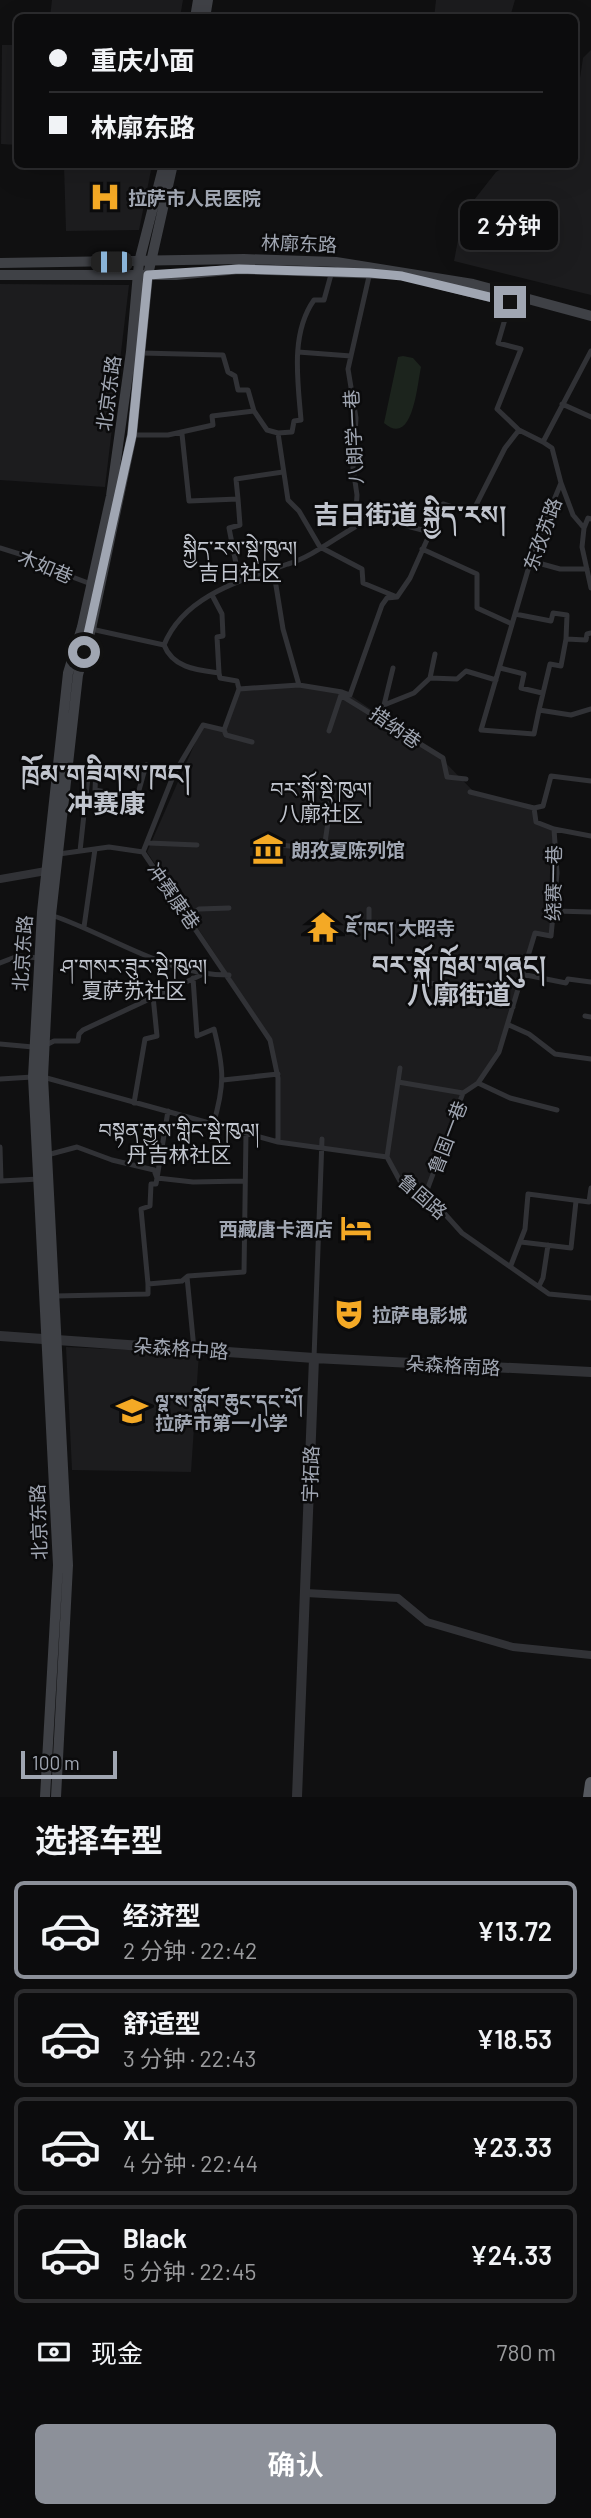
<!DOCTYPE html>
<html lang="zh">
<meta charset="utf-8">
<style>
:root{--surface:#0c0c0d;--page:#1a1a1b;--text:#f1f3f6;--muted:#9a9b9d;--line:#2c2c2e;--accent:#8c9099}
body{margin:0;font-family:Barlow,"Noto Sans SC","Noto Serif Tibetan",sans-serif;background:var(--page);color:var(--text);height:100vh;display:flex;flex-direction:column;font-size:26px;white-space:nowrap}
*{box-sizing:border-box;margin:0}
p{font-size:23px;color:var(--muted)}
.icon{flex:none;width:38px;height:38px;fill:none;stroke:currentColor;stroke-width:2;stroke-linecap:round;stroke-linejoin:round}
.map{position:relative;height:1797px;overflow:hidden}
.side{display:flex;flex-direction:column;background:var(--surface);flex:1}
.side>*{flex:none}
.guide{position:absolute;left:14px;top:14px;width:564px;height:154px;border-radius:10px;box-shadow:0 7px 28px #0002,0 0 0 2px var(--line);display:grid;align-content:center;height:154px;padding:0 35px;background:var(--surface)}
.scale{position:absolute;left:21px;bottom:18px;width:96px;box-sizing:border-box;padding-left:7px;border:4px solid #a0a6b2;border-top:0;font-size:19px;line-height:24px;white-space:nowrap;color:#a0a6b2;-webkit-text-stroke:5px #0b0b0c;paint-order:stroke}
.end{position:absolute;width:32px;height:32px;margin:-16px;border:9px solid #a0a6b2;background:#111;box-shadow:0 0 0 4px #111}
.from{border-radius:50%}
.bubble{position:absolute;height:49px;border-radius:10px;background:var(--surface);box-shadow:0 7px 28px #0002,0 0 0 2px var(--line);font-size:23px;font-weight:600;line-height:49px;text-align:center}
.car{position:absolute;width:21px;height:42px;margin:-21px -10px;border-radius:9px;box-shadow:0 0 5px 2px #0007;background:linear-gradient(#222 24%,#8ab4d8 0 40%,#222 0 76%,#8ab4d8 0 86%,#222 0)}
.guide b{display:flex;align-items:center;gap:24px;height:66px;font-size:26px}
.guide b+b{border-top:2px solid var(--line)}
.guide i{width:18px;height:18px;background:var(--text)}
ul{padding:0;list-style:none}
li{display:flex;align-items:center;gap:21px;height:98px;margin:0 14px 10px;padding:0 21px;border:4px solid var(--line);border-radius:10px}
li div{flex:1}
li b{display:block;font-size:26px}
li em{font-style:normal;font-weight:600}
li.on{border-color:var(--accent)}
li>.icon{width:63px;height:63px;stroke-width:1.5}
h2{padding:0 35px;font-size:32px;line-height:84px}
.pay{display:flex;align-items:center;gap:18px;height:77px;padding:0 35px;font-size:26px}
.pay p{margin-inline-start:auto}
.primary-button{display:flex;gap:14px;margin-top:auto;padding:14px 35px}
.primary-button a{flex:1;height:80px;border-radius:10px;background:var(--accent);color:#fff;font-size:28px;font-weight:600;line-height:80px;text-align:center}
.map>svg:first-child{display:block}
</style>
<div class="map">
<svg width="591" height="1797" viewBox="0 0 591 1797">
<rect width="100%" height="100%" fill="#101011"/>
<!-- built -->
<path fill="#1c1c1e" d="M52,0H183L180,17H50Z
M436,0H515L510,17L434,18Z
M2,45H17V145L1,144Z
M591,50V295L454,261L463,214L496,172L508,165L574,164V117L583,58Z
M64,165H152L139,230L66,231Z
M0,284L129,285L105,487L0,480Z
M299,685L350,695L440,757L475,793L534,808L537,822L554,829L556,902L551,936L536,933L506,1034L478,1083L463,1093L426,1193L398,1177L386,1157L278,1142V1078L271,1047L229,975L147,852L203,725L224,729L239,689Z
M66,1347L199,1353L191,1472L72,1470Z"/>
<!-- green -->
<path fill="#1c241d" d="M403,356L413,358L421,367C417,385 413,448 384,423L398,357Z"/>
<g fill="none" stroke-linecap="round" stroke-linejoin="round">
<!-- pedestrian -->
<path stroke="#313236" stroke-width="5" d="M510,302L498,343L521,349L497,409L519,430L543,442
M591,351L543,442L552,448L561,483L535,546L481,730L534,734L539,710L571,715L591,709
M298,352L351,356
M141,353L223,355L228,372L235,376L238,390H248L254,411
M562,404L591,417
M278,433L292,432L294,421L301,420C298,382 290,334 314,300H324L332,271
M182,434L189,501L238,499L240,525L229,528L239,579
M131,435H168L213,425L212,416L254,411L267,430L278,433L288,500L299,511L320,547L362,569L363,583L397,597
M561,483L573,515L584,528L582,547L591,588
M238,499L236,479L283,472
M357,513L430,532
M584,528L588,518L591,519
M0,548L42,561L67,575L91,584
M422,549L477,574V608L512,624
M531,561L560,569H587
M273,567L283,629L299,685
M212,595L222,614L223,636L217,637L219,673
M515,614L551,621L553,613L567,615L566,639
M91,629L164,645C184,595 242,580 288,564C311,557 334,539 355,527L357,495L353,468L356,418L348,369L370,272
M164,645C173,668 197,670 219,673L220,678L237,681L239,689
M500,668L524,674L521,688L542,693
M430,678L435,654
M342,696L443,758L447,777L466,779
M384,705L393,668
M539,710L550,664L561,666L566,639L586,640L587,634L591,633
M377,714L384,705L414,693L430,678L457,679L466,671L496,680
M224,730L226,735L252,742
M329,731L342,692L350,695L382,605L387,598L397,597L410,578L443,504L472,513L505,448L519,430
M67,766L96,769L95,790L106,792L104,802L134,808L146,765L174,774
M470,792L534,808
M534,808L543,806L551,776L591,781
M534,808L536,822L554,829L591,836
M278,841V845L324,849L331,802
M149,843L197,845
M80,851L89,768
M143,852L270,1040L278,1078V1142
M143,852L174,774L203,725L224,730L239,689L299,685L342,692
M59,854L109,847L143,852
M369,909V928L387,930
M555,911L591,912
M51,915C111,935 164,975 229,975
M188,916L199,909L229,908
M84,927L95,849
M0,963L18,956L39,958
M521,974L566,983L568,979L591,982
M193,978L197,1036L214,1029C224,1069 225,1085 213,1125
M417,979L513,1007
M585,1016L591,1017
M509,1025L529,1034L555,1054L591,1059
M0,1044L33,1047
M44,1046L54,1041H78L79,1034L83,1030L201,975
M43,1077L278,1142L387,1157
M0,1079L33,1077
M223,1080L278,1074
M398,1082L463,1093
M478,1083L510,1098L557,1110
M134,1103L145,1039L157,1036L153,996
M0,1147L1,1181L39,1179
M47,1155L77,1147L112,1160L154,1170L157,1178L168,1111
M387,1157L400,1181L426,1193L462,1233L549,1294L591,1298
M387,1157L400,1068
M426,1193L463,1093L478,1083L499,1052L535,933L551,936L557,873L554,829
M521,1242L571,1248L576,1201
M511,1265L525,1229L528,1194L589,1202L591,1188
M187,1277L194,1349
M148,1284L141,1209L150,1206L151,1184H156L157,1178L193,1182L245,1181
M539,1286L543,1278L548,1245
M55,1296L148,1294V1284L182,1281L188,1276L244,1272L246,1133
M314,1358L322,1139"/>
<!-- minor -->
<path stroke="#313236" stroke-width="8" d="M0,879L46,871
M306,1593L398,1598L427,1622L513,1647L591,1655"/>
<!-- tertiary -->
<path stroke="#313236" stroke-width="10" d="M0,1336L314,1358L591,1372
M297,1797L314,1358"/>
<!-- secondary -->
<path stroke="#3f4146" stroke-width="10" d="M195,18L198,0
M205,18L208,0
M0,263L244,259L336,262L473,284L591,316
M0,275H176L239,269L385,274
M442,285L498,299
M45,1797L58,1565L33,1077L42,912L68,673L82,627L111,496L131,352L139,262L164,164
M56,1797L68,1565L43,1077L51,915L78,675L91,629L132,435L148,275L173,164"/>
<!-- trunk -->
<path stroke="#55585e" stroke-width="12" d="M589,1797L591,1783"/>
</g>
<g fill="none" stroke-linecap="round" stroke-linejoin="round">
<!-- route -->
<path stroke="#a0a6b2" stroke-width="9" d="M84,652L132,435L148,275L239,269L370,273L402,276L510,302"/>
</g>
<!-- icons -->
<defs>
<symbol id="hospital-bare" viewBox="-9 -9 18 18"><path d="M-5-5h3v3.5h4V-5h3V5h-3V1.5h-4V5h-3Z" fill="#f4a925" stroke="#0b0b0c" stroke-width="2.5" paint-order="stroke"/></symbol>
<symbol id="museum-bare" viewBox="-9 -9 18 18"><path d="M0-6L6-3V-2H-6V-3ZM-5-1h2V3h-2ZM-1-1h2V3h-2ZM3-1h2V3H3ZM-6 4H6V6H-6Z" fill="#f4a925" stroke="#0b0b0c" stroke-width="2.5" paint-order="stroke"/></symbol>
<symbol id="temple-bare" viewBox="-9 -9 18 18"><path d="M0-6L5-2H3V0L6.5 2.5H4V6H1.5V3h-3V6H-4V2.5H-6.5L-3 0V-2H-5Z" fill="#f4a925" stroke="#0b0b0c" stroke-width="2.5" paint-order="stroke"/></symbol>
<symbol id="hotel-bare" viewBox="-9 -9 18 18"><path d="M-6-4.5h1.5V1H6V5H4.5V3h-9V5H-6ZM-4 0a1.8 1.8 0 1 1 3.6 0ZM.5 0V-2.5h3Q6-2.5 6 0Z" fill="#f4a925" stroke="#0b0b0c" stroke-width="2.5" paint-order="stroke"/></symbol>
<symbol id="theatre-bare" viewBox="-9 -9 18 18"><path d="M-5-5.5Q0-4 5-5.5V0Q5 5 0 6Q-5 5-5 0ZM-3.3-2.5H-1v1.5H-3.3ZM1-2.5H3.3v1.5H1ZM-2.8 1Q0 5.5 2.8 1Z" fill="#f4a925" stroke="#0b0b0c" stroke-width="2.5" paint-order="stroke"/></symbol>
<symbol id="school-bare" viewBox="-9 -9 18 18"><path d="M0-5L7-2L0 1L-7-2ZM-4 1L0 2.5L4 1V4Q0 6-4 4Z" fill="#f4a925" stroke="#0b0b0c" stroke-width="2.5" paint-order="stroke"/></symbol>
</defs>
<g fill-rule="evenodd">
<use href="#hospital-bare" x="83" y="175" width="44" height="44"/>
<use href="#museum-bare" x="246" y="827" width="44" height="44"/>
<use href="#temple-bare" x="301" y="905" width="44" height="44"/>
<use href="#hotel-bare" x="334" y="1206" width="44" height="44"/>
<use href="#theatre-bare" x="327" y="1292" width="44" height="44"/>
<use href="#school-bare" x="110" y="1389" width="44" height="44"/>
</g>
<g text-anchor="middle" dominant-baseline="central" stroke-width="5" stroke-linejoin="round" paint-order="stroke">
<!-- poi labels -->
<g font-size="19" font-weight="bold" fill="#a0a6b2" stroke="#0b0b0c" text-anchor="start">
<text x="128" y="197">拉萨市人民医院</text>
<text x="291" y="849">朗孜夏陈列馆</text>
<text x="346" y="927">ཇོ་ཁང། 大昭寺</text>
<text x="333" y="1228" text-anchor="end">西藏唐卡酒店</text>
<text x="372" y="1314">拉萨电影城</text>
<text x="155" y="1400">ལྷ་ས་སློབ་ཆུང་དང་པོ།<tspan x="155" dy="22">拉萨市第一小学</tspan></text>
</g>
<!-- street labels -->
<g font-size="19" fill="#a0a6b2" stroke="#0b0b0c">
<text transform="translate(299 243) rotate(2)">林廓东路</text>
<text transform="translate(108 393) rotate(-82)">北京东路</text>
<text transform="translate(353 437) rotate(-93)">八朗学一巷</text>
<text transform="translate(542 534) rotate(-70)">东孜苏路</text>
<text transform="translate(46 566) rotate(23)">木如巷</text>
<text transform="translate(396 727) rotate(35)">措纳巷</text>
<text transform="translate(553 883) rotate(-89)">绕赛一巷</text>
<text transform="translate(174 896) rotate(55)">冲赛康巷</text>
<text transform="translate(22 953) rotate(-86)">北京东路</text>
<text transform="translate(447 1137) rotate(-69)">鲁固一巷</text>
<text transform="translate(423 1196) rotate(41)">鲁固路</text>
<text transform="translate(181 1348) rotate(4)">朵森格中路</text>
<text transform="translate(453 1365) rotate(3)">朵森格南路</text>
<text transform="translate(310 1474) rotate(-88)">宇拓路</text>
<text transform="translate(38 1522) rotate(-92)">北京东路</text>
</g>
<!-- neighbourhood labels -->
<g font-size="21" fill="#c1c5ce" stroke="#0b0b0c">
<text x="240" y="547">སྐྱིད་རས་སྡེ་ཁུལ།<tspan x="240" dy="24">吉日社区</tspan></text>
<text x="321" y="788">བར་སྐོ་སྡེ་ཁུལ།<tspan x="321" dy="24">八廓社区</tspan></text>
<text x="134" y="965">ཤ་གསར་ཟུར་སྡེ་ཁུལ།<tspan x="134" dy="24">夏萨苏社区</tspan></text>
<text x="179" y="1129">བསྟན་རྒྱས་གླིང་སྡེ་ཁུལ།<tspan x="179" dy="24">丹吉林社区</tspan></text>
</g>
<!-- district labels -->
<g font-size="26" font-weight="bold" fill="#c1c5ce" stroke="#0b0b0c">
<text x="410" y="513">吉日街道 སྐྱིད་རས།</text>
<text x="106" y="772">ཁྲོམ་གཟིགས་ཁང།<tspan x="106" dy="30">冲赛康</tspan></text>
<text x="459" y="963">བར་སྐོ་ཁྲོམ་གཞུང།<tspan x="459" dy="30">八廓街道</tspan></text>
</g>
</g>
</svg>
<div class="scale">100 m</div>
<i class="end from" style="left:84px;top:652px"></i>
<i class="end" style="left:510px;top:302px"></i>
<div class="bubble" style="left:460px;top:201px;width:98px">2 分钟</div>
<i class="car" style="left:111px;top:262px;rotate:270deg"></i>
<div class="guide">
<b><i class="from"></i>重庆小面</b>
<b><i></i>林廓东路</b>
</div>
</div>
<section class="side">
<h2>选择车型</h2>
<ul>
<li class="on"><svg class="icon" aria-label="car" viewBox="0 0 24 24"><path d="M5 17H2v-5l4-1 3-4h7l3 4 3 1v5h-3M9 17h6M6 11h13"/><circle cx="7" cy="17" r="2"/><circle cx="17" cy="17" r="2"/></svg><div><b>经济型</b><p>2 分钟 · 22:42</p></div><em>¥13.72</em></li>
<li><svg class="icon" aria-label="car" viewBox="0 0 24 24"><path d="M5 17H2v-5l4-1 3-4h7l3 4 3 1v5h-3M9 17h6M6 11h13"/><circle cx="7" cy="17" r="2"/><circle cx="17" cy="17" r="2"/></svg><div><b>舒适型</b><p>3 分钟 · 22:43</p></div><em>¥18.53</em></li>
<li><svg class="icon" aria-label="car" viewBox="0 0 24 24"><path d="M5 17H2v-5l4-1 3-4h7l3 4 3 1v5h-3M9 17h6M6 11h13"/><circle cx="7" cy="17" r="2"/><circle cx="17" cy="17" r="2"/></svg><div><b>XL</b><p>4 分钟 · 22:44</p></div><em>¥23.33</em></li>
<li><svg class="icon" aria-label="car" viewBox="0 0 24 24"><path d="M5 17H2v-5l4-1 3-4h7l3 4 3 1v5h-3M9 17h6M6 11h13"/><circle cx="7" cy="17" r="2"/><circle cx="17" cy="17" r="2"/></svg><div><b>Black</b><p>5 分钟 · 22:45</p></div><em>¥24.33</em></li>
</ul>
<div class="pay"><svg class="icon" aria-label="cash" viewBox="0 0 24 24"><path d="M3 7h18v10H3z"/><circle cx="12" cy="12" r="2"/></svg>现金<p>780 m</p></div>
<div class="primary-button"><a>确认</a></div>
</section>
